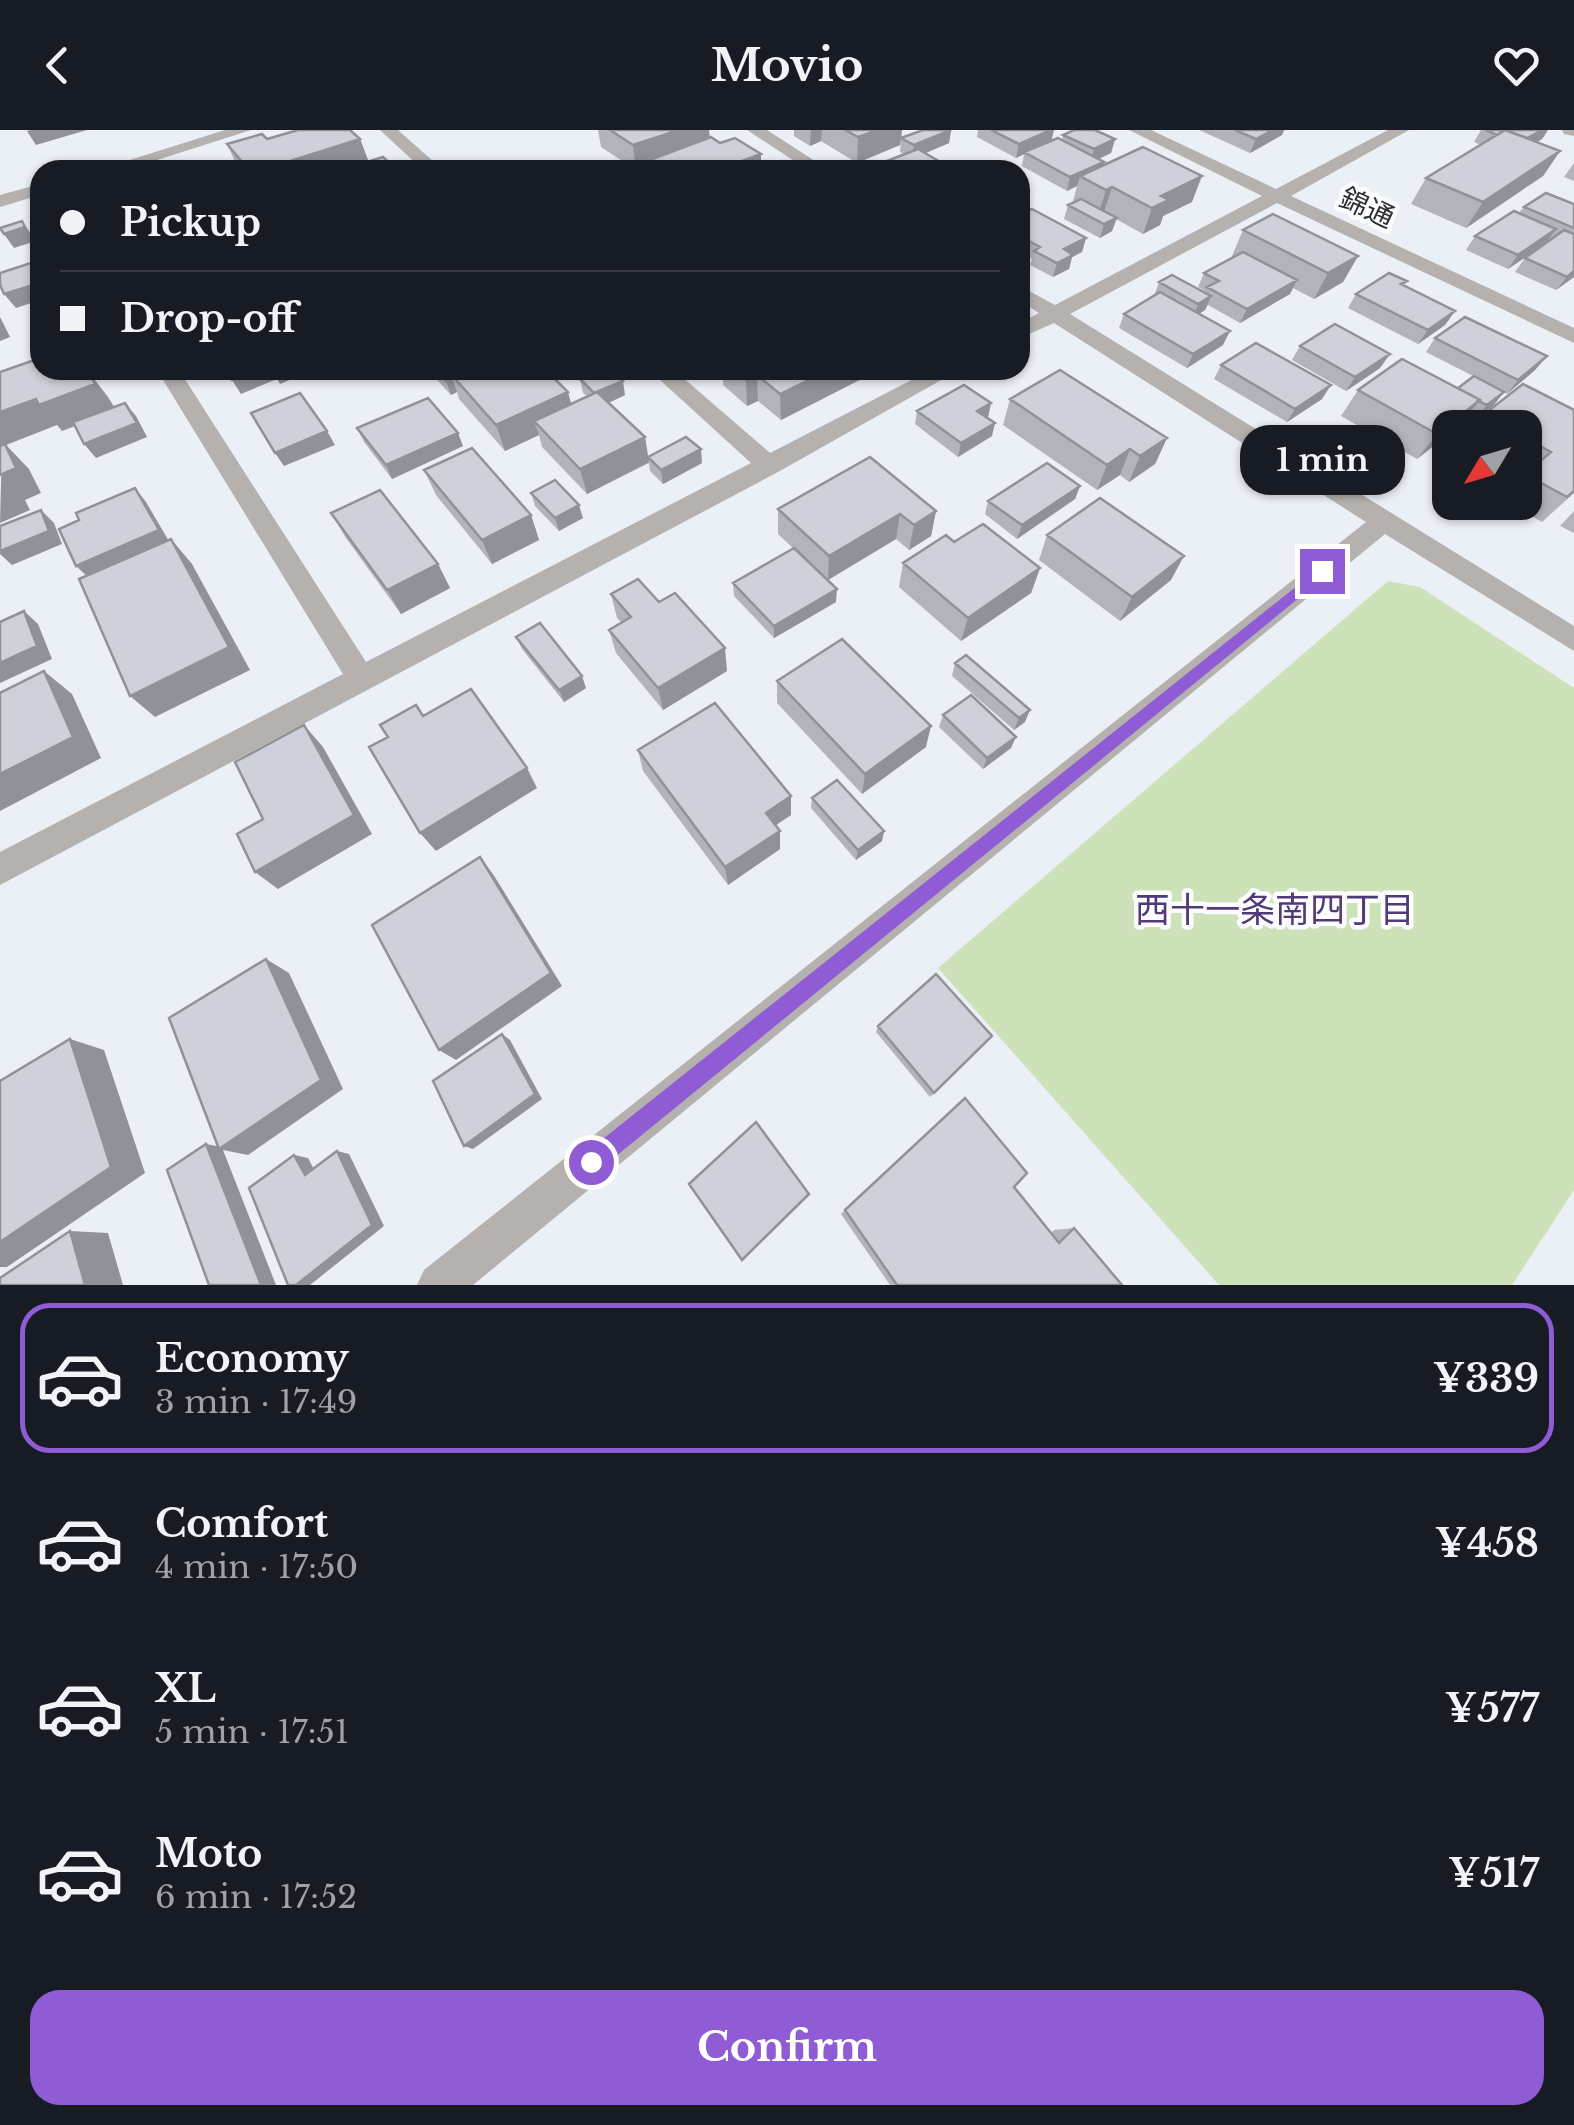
<!DOCTYPE html>
<meta charset="utf-8">
<style>
:root{--surface:#171b24;--page:#242831;--text:#f1f3f6;--muted:#9ea1a6;--line:#363941;--accent:#8f5cd5}
body{margin:0;font-family:"Libre Baskerville","Noto Sans JP",serif;background:var(--page);color:var(--text);height:100vh;display:flex;flex-direction:column;font-size:38px;white-space:nowrap}
*{box-sizing:border-box;margin:0}
p{font-size:32px;color:var(--muted)}
.icon{flex:none;width:55px;height:55px;fill:none;stroke:currentColor;stroke-width:2;stroke-linecap:round;stroke-linejoin:round}
.map{position:relative;height:1155px;overflow:hidden}
.sheet{display:flex;flex-direction:column;background:var(--surface);flex:1}
.sheet>*{flex:none}
.guide{position:absolute;left:30px;top:30px;width:1000px;height:220px;border-radius:30px;box-shadow:0 2px 8px #0004;display:grid;align-content:center;height:220px;padding:0 30px;background:var(--surface)}
.needle{width:65px;rotate:232deg}
.tools{position:absolute;left:1432px;top:280px;display:grid;gap:20px}
.tools a{display:grid;place-items:center;width:110px;height:110px;border-radius:20px;background:var(--surface);box-shadow:0 2px 8px #0004;font-size:50px}
.end{position:absolute;width:45px;height:45px;margin:-22px;border:12px solid #8f5cd5;background:#fff;box-shadow:0 0 0 5px #fff}
.from{border-radius:50%}
.bubble{position:absolute;height:70px;border-radius:30px;background:var(--surface);box-shadow:0 2px 8px #0004;font-size:32px;font-weight:700;line-height:70px;text-align:center}
.guide b{display:flex;align-items:center;gap:35px;height:95px;font-size:38px}
.guide b+b{border-top:2px solid var(--line)}
.guide i{width:25px;height:25px;background:var(--text)}
ul{padding:18px 0 0;list-style:none}
li{display:flex;align-items:center;gap:30px;height:150px;margin:0 20px 15px;padding:0 10px;border:5px solid transparent;border-radius:30px}
li div{flex:1}
li b{display:block;font-size:38px}
li em{font-style:normal;font-weight:700}
li.selected{border-color:var(--accent)}
li>.icon{width:90px;height:90px;stroke-width:1.5}
.button{display:flex;gap:20px;margin-top:auto;padding:20px 30px}
.button a{flex:1;height:115px;border-radius:30px;background:var(--accent);color:#fff;font-size:40px;font-weight:700;line-height:115px;text-align:center}
header{display:flex;justify-content:space-between;align-items:center;height:130px;padding:0 30px;background:var(--surface);font-size:45px;font-weight:700}
.map>svg:first-child{display:block}
</style>
<header><svg class="icon" aria-label="back" viewBox="0 0 24 24"><path d="M15 5l-7 7 7 7"/></svg>Movio<svg class="icon" aria-label="heart" viewBox="0 0 24 24"><path d="M12 20l-8-8c-3-5 5-10 8-4 3-6 11-1 8 4z"/></svg></header>
<div class="map">
<svg width="1574" height="1155" viewBox="0 0 1574 1155">
<rect width="100%" height="100%" fill="#ebeff6"/>
<!-- green -->
<path fill="#cee2ba" d="M1388,451L1420,457L1574,558V1060L1512,1155H1219L938,838Z"/>
<g fill="none" stroke-linecap="round" stroke-linejoin="round">
<!-- minor -->
<path fill="#b4b1ae" fill-rule="evenodd" d="M225,0H251L126,40H98Z
M380,0H398L443,40H423Z
M747,0H767L829,40H808Z
M1129,0H1151L1276,59L1388,0H1409L1291,66L1574,198V213L1277,73L1070,184L1574,496V521L1385,404L473,1155H417L424,1140L1366,392L1054,193L1020,208V193L1039,183L1020,171V156L1055,175L1262,66Z
M1562,0H1574V6L1564,4Z
M40,54V65L0,77V65Z
M157,240H179L366,532L751,333L649,240H674L770,323L931,240H959L778,342L0,755V722L343,544Z"/>
</g>
<!-- wall -->
<path fill="#b1b4bb" d="M598,0H709L710,8L720,13L761,24V40H648L647,37L636,40L601,17Z
M794,0H902L900,15L857,33L821,11L810,16L794,6Z
M951,0L949,13L925,23L954,40H878L879,34L904,24L900,22L901,8Z
M978,0H1054L1051,11L1062,10L1063,5L1115,9L1111,23L1098,29L1104,32L1103,35L1192,72L1163,86L1160,95L1143,104L1116,89L1112,101L1100,108L1064,89L1068,75L1074,72L1073,71L1077,56L1067,61L1022,36L1024,24L1016,28L977,7Z
M1199,0H1284L1282,5L1250,23Z
M1481,0H1548L1542,9L1537,12L1560,21L1543,46L1466,98L1411,74L1426,48L1481,15L1474,12Z
M267,9H360L368,31L397,40H239L227,14Z
M1574,33V51L1564,47Z
M1020,71L1027,75L1025,83L1086,108L1082,122L1072,127L1069,139L1053,147L1030,135L1032,129L1020,122Z
M1574,74V147L1556,160L1515,142L1525,128L1546,113L1508,139L1466,120L1475,106L1519,83L1524,77Z
M1243,100L1358,126L1343,152L1314,169L1293,158L1290,164L1240,193L1208,175L1205,180L1199,184L1223,215L1187,238L1119,198L1124,184L1154,166L1159,152L1205,163V161L1198,157L1204,143L1233,127L1232,126Z
M1407,151L1404,156L1455,181L1445,195L1418,214L1348,178L1356,164Z
M1435,208L1547,226L1535,240L1507,264L1504,262L1493,276L1475,289L1468,285L1459,296L1450,298V303L1417,329L1341,286L1358,260L1458,258L1473,246L1426,222Z
M1300,216L1380,238L1346,261L1292,230Z
M1221,235L1322,269L1287,292L1214,249Z
M428,240H546L571,274L587,266L583,263L580,249L625,265L609,273L645,307L648,327L702,333L663,354L650,341L649,333L587,364L542,317L539,305L505,321L459,269L457,262L451,265Z
M703,240H879L781,290L758,271L747,276L723,255V247L715,250Z
M1010,269L1167,308L1155,334L1129,352L1120,345L1097,360L1003,295Z
M991,273L988,287L992,306L958,327L915,294L917,281Z
M1574,280V363L1542,392L1507,372H1525V298H1473L1483,285Z
M357,298L463,316L392,349L364,312Z
M424,340L531,385L539,410L492,434L436,365Z
M1080,356L1075,369L1017,409L985,384L988,371Z
M531,363L583,388L559,401L535,376Z
M778,379L936,381L931,406L909,420L896,409L828,450L836,472L774,508L734,466L733,453L793,418L778,404Z
M1574,381V403L1560,396Z
M331,383L438,434L450,458L401,484L346,408Z
M1047,405L1171,450L1120,491L1039,430Z
M954,412L1040,438L1031,463L961,511L899,457L903,433Z
M611,464L659,472L727,541L663,580L616,523L609,500L622,493L617,488Z
M516,507L586,558L564,572L522,519Z
M955,533L1025,592L1014,600L952,546Z
M777,551L926,617L862,664L777,573Z
M943,585L1011,618L983,639L939,597Z
M638,620L791,685L775,696L780,701V719L728,755L643,641Z
M812,668L884,701L882,711L856,730L811,678Z
M878,896L987,912L930,967L876,902Z
M965,968L1014,1057L1051,1103L1054,1100L1074,1098L1122,1155H890L841,1084Z"/>
<!-- shaded-wall -->
<path fill="#909298" d="M31,0H87L36,15L27,1Z
M679,0H709L710,15L647,31V37L636,40L633,15Z
M811,0H822L821,11L810,16Z
M878,0H902L900,15L857,33L858,7Z
M951,0L949,13L912,29L914,15Z
M1051,0H1054L1051,12L1016,28L1019,14Z
M1273,0H1284L1282,5L1250,23L1256,9Z
M1543,0H1548L1542,9L1510,27L1519,13Z
M360,9L370,35L353,40H262Z
M1115,9L1111,23L1090,33L1094,19Z
M1560,21L1543,46L1466,98L1483,72Z
M761,24V40H718Z
M1104,32L1100,46H1080L1077,56L1067,61L1070,47Z
M1202,46L1192,72L1163,86L1160,95L1143,104L1152,78L1161,66Z
M1112,57L1104,82L1098,85L1106,60Z
M1027,75L1024,89L1020,91V78Z
M1117,88L1112,101L1100,108L1104,94Z
M22,91L36,111L14,118L4,104Z
M1556,99L1546,113L1508,139L1518,125Z
M1086,108L1082,122L1072,127L1069,139L1053,147L1057,133L1064,119Z
M1358,126L1343,152L1314,169L1328,143Z
M1574,141V147L1556,160L1567,147Z
M1297,150L1290,164L1240,193L1247,179Z
M40,153V170L16,178L4,164Z
M1211,166L1205,180L1192,188L1198,174Z
M1455,181L1445,195L1418,214L1428,200Z
M0,187L10,207L0,211Z
M1230,201L1223,215L1187,238L1193,224Z
M1390,224L1380,238L1346,261L1355,247Z
M1547,226L1535,240L1507,264L1518,250Z
M72,240H76L81,246L88,241L108,267L116,280L62,301L57,295L6,315L29,339L41,363L25,370L30,380L0,393L2,316L0,315V282Z
M258,240H272L277,249L241,264L232,250Z
M272,240H310L311,241L280,254Z
M714,240H722L723,247L715,250Z
M829,240H879L781,290L780,264Z
M757,245L758,271L747,276L746,250Z
M452,248L457,262L451,265L446,251Z
M623,251L625,265L597,278L594,264Z
M1331,255L1322,269L1287,292L1295,279Z
M568,262L575,288L534,291L539,305L505,321L496,295Z
M1504,262L1493,276L1475,289L1487,275Z
M1480,270L1459,296L1457,298H1450V303L1417,329L1437,304Z
M125,273L136,286L147,307L96,328L84,314Z
M991,273L988,287L977,281Z
M995,293L992,306L958,327L961,313Z
M327,301L335,315L284,336L275,323Z
M458,303L463,316L392,349L386,335Z
M645,307L649,332L587,364L580,339Z
M1167,308L1155,334L1129,352L1140,326Z
M701,319L702,333L663,354L661,340Z
M1130,319L1120,345L1097,360L1107,335Z
M1080,356L1075,369L1017,409L1022,395Z
M135,358L146,372L170,413L90,449L76,436Z
M579,375L583,388L559,401L555,388Z
M41,380L54,393L62,414L12,435L0,424V421Z
M936,381L931,406L909,420L914,395Z
M900,384L896,409L828,450L829,426Z
M531,385L539,410L492,434L482,410Z
M171,409L192,434L250,540L155,587L130,566Z
M1184,426L1171,450L1120,491L1132,467Z
M438,434L450,458L401,484L387,460Z
M1040,438L1031,463L961,511L968,488Z
M837,459L836,472L774,508V496Z
M24,481L38,494L52,529L0,553V533Z
M725,518L727,541L663,580L658,558Z
M44,541L72,564L101,628L0,681V644Z
M582,546L586,558L564,572L559,560Z
M1030,580L1025,592L1014,600L1019,588Z
M304,595L323,617L372,704L278,759L255,742Z
M931,596L926,617L862,664L865,644Z
M1016,607L1011,618L983,639L987,628Z
M527,638L537,658L436,721L420,703Z
M791,666V685L766,701V683Z
M780,701V719L728,755L725,737Z
M884,701L882,711L856,730L858,720Z
M480,727L493,744L562,856L456,930L439,920Z
M266,829L289,843L343,959L248,1025L223,1020L276,1155H261L206,1014L222,1017Z
M502,904L510,910L542,969L473,1019L464,1016Z
M70,909L104,920L145,1043L7,1137H0V1112Z
M337,1021L349,1024L384,1096L310,1155H296Z
M294,1025L308,1028L318,1047L305,1045Z
M70,1101L108,1103L123,1155H85Z"/>
<!-- building -->
<path fill="#ced1d9" stroke="#909298" stroke-width="2.5" d="M298,0H350L360,9L262,40H249L227,14L262,4L267,9Z
M610,0H679L633,15Z
M845,0H878L858,7Z
M923,0H951L914,15L901,8Z
M991,0H1051L1019,14Z
M1074,0H1095L1115,9L1094,19L1063,5Z
M1235,0H1273L1256,9Z
M1486,0H1505L1497,5Z
M1505,0L1560,21L1483,72L1426,48Z
M1505,0H1543L1527,8Z
M711,7L720,13L735,8L761,24L718,40H665L647,31Z
M1058,8L1104,32L1070,47L1024,22Z
M1143,17L1202,46L1161,66L1169,70L1152,78L1112,57L1106,60L1080,46Z
M918,19L954,40H888L879,34Z
M383,27L397,40H342Z
M209,35L213,40H195Z
M1546,63L1574,74V98L1524,77Z
M1081,69L1117,88L1104,94L1068,75Z
M1032,79L1086,108L1064,119L1073,125L1057,133L1034,121L1040,117L1020,106V85Z
M1514,81L1556,99L1518,125L1475,106Z
M1273,84L1358,126L1328,143L1243,100Z
M22,91L25,97L4,104L0,98Z
M1564,100L1574,104V141L1567,147L1525,128Z
M1243,122L1297,150L1247,179L1207,157L1219,151L1204,143Z
M40,130V153L4,164L0,155V143Z
M1389,143L1407,151L1401,154L1455,181L1428,200L1356,164Z
M1172,145L1211,166L1198,174L1159,152Z
M1160,162L1230,201L1193,224L1124,184Z
M1465,187L1547,226L1518,250L1435,208Z
M1335,194L1390,224L1355,247L1300,216Z
M1256,213L1331,255L1295,279L1221,235Z
M40,228V240H72L75,246L88,241L95,254L39,275L36,269L0,282V242Z
M1402,229L1480,270L1437,304L1358,260Z
M225,240H258L232,250Z
M435,240H457L450,243L452,248L446,251Z
M457,240H546L568,262L496,295L450,243Z
M599,240H612L623,251L594,263L580,249Z
M734,240H829L780,264L757,245L746,250Z
M1060,240L1167,308L1140,326L1130,319L1107,335L1010,269Z
M1474,246L1504,262L1487,275L1478,271L1480,270L1458,258Z
M1523,254L1574,280V361L1567,367L1525,344L1551,322L1525,308V298H1506L1483,285Z
M964,255L991,273L977,281L995,293L961,313L917,281Z
M597,262L645,307L580,339L534,291Z
M300,263L327,301L275,323L251,283Z
M428,268L458,303L386,335L357,298Z
M125,273L137,293L84,314L73,292Z
M686,307L701,319L661,340L648,327Z
M5,314L16,338L0,345V316Z
M472,318L531,385L482,410L424,340Z
M870,327L936,381L914,395L900,384L829,426L778,379Z
M1047,333L1080,356L1022,395L988,371Z
M555,350L579,375L555,388L531,363Z
M135,358L159,400L76,436L59,399L79,390L76,383Z
M380,360L438,434L387,460L331,383Z
M1100,368L1184,426L1132,467L1047,405Z
M41,380L49,401L0,421V396Z
M983,394L1040,438L968,488L903,433L946,405L954,412Z
M171,409L229,517L130,566L79,449Z
M794,418L837,459L774,496L733,453Z
M638,449L659,472L675,463L725,518L658,558L609,500L631,487L611,464Z
M24,481L37,516L0,533V492Z
M540,493L582,546L559,560L516,507Z
M842,509L931,596L865,644L777,551Z
M966,525L1030,580L1019,588L955,533Z
M44,541L73,607L0,644V563Z
M471,559L527,638L420,703L369,617L388,607L380,595L416,575L423,586Z
M971,565L1016,607L987,628L943,585Z
M715,573L791,666L766,683L780,701L725,737L638,620Z
M304,595L354,685L255,742L237,704L263,689L235,632Z
M837,650L884,701L858,720L812,668Z
M480,727L551,843L439,920L372,795Z
M266,829L321,950L219,1019L169,888Z
M936,844L992,906L934,963L878,896Z
M502,904L535,964L464,1016L433,951Z
M70,909L111,1037L0,1112V951Z
M965,968L1027,1043L1014,1057L1059,1113L1074,1098L1122,1155H897L845,1080Z
M756,992L809,1064L742,1130L689,1054Z
M206,1014L261,1155H209L167,1040Z
M337,1021L372,1095L296,1155H288L249,1058L294,1025L305,1045Z
M70,1101L85,1155H0V1148Z"/>
<!-- route -->
<path fill="#8f5cd5" d="M1322,436L1327,437V445L599,1040L591,1043L584,1040L580,1032L584,1024Z"/>
<g text-anchor="middle" dominant-baseline="central" stroke-width="9" stroke-linejoin="round" paint-order="stroke">
<!-- far-street labels -->
<g font-size="28" fill="#2f3033" stroke="#fbfcfe">
<text transform="translate(1367 78) rotate(25)">錦通</text>
</g>
<!-- neighbourhood labels -->
<g font-size="35" fill="#523a76" stroke="#fbfcfe">
<text x="1275" y="779">西十一条南四丁目</text>
</g>
</g>
</svg>
<div class="tools">
<a><svg class="needle" viewBox="-14 -14 28 28"><path d="M0-13l5 13h-10z" fill="#e53935"/><path d="M0 13l5-13h-10z" fill="#9ea1a6"/></svg></a>
</div>
<i class="end from" style="left:591px;top:1032px"></i>
<i class="end" style="left:1322px;top:441px"></i>
<div class="bubble" style="left:1240px;top:295px;width:165px">1 min</div>
<div class="guide">
<b><i class="from"></i>Pickup</b>
<b><i></i>Drop-off</b>
</div>
</div>
<section class="sheet">
<ul>
<li class="selected"><svg class="icon" aria-label="car" viewBox="0 0 24 24"><path d="M5 17H2v-5l4-1 3-4h7l3 4 3 1v5h-3M9 17h6M6 11h13"/><circle cx="7" cy="17" r="2"/><circle cx="17" cy="17" r="2"/></svg><div><b>Economy</b><p>3 min · 17:49</p></div><em>¥339</em></li>
<li><svg class="icon" aria-label="car" viewBox="0 0 24 24"><path d="M5 17H2v-5l4-1 3-4h7l3 4 3 1v5h-3M9 17h6M6 11h13"/><circle cx="7" cy="17" r="2"/><circle cx="17" cy="17" r="2"/></svg><div><b>Comfort</b><p>4 min · 17:50</p></div><em>¥458</em></li>
<li><svg class="icon" aria-label="car" viewBox="0 0 24 24"><path d="M5 17H2v-5l4-1 3-4h7l3 4 3 1v5h-3M9 17h6M6 11h13"/><circle cx="7" cy="17" r="2"/><circle cx="17" cy="17" r="2"/></svg><div><b>XL</b><p>5 min · 17:51</p></div><em>¥577</em></li>
<li><svg class="icon" aria-label="car" viewBox="0 0 24 24"><path d="M5 17H2v-5l4-1 3-4h7l3 4 3 1v5h-3M9 17h6M6 11h13"/><circle cx="7" cy="17" r="2"/><circle cx="17" cy="17" r="2"/></svg><div><b>Moto</b><p>6 min · 17:52</p></div><em>¥517</em></li>
</ul>
<div class="button"><a>Confirm</a></div>
</section>
